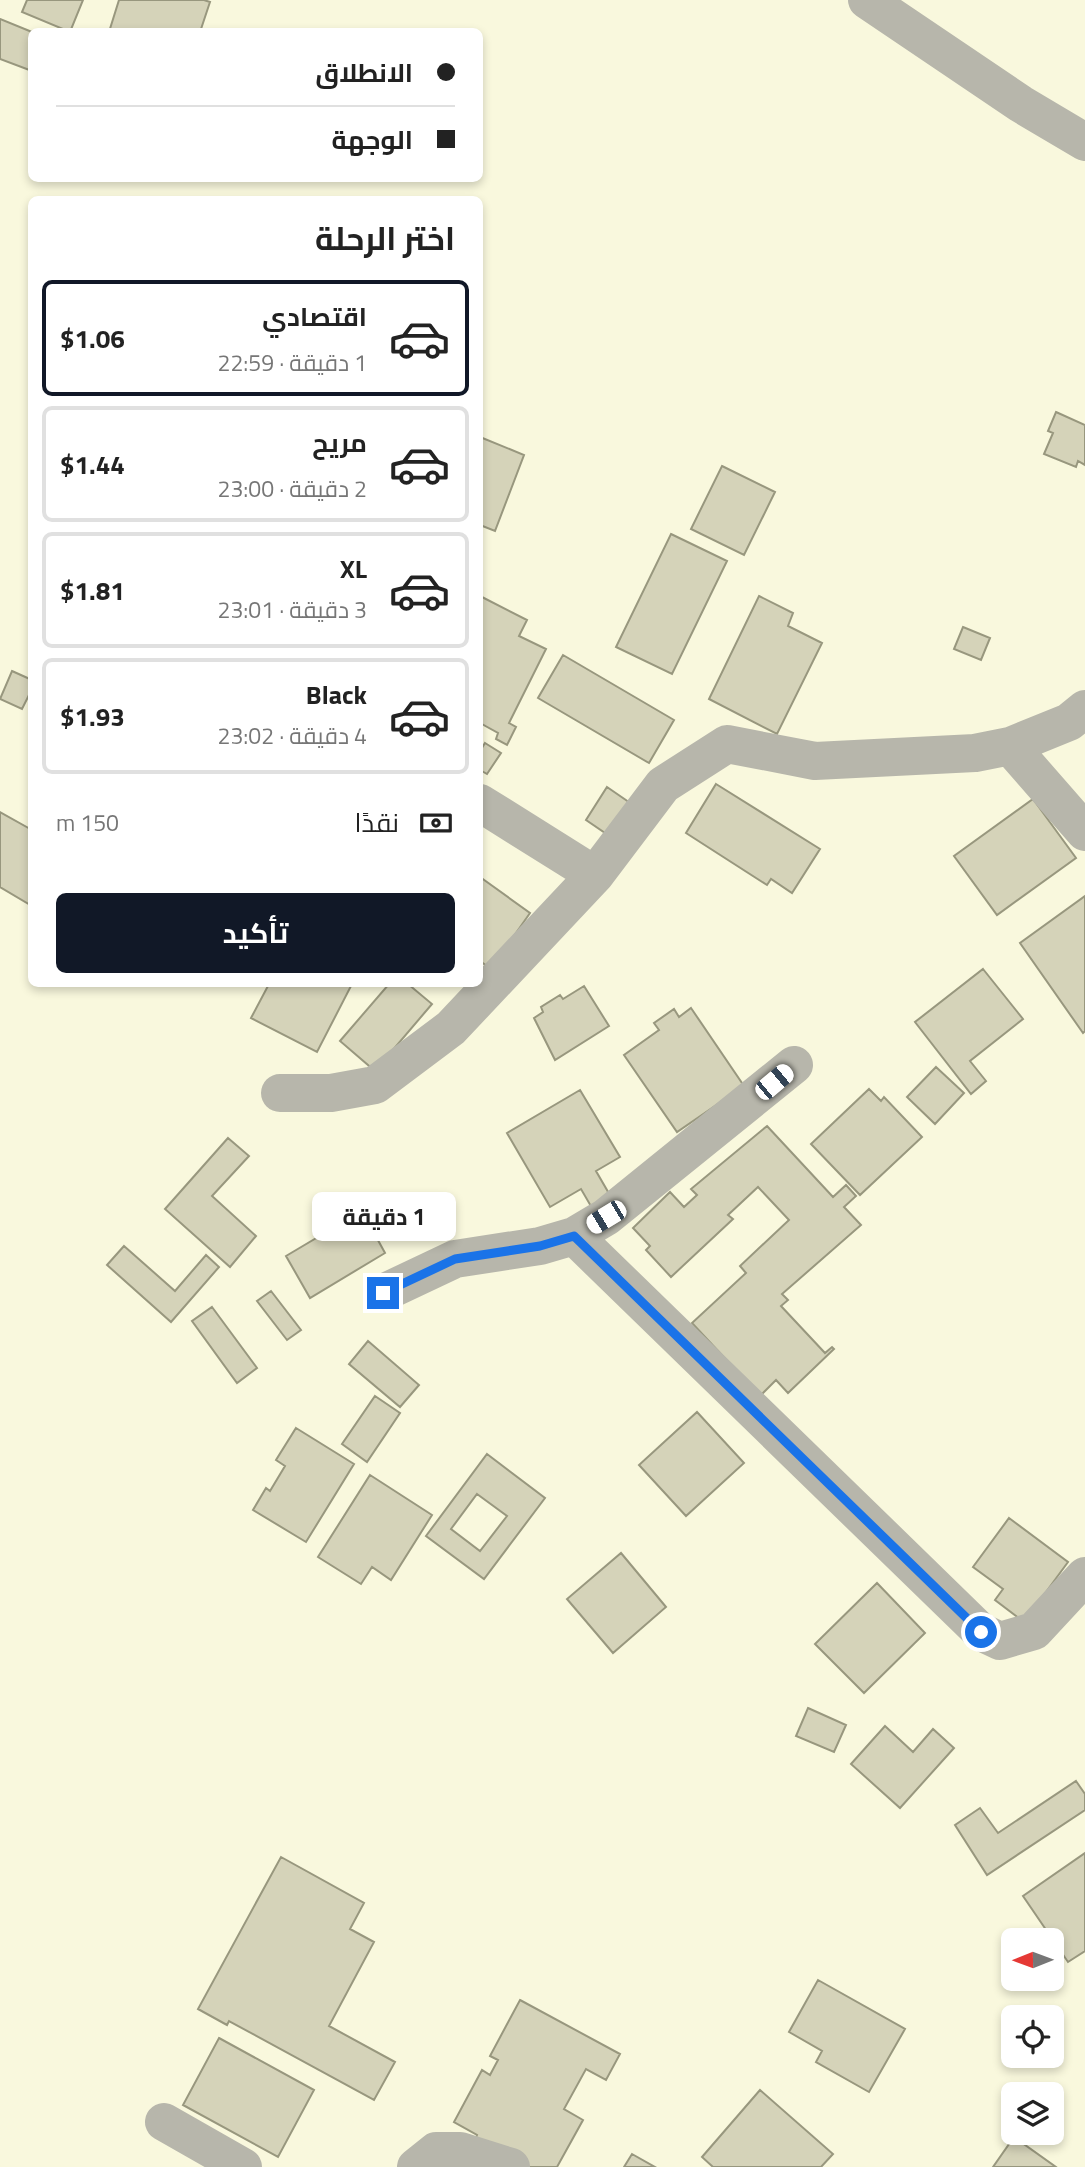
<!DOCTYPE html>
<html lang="ar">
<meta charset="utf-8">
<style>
:root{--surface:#fff;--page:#f6f6f6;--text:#222;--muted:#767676;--line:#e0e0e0;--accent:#111827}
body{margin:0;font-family:"Titillium Web",Cairo,sans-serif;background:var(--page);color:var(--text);direction:rtl;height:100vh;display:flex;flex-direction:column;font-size:26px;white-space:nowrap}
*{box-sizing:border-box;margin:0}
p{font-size:23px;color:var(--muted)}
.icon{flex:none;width:38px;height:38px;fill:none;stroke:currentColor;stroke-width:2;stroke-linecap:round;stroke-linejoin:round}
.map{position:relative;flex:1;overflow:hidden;direction:ltr}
.side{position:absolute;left:28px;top:196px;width:455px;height:791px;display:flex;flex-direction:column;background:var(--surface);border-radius:10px;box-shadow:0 4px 10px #0003;direction:rtl}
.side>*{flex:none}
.banner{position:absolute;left:28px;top:28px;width:455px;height:154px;border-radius:10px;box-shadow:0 4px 10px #0003;direction:rtl;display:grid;align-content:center;height:154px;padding:0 28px;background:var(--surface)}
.needle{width:46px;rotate:269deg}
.tools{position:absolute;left:1001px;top:1928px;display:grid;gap:14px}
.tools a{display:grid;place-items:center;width:63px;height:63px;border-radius:10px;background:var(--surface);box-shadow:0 4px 10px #0003;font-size:35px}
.end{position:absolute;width:32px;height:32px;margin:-16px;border:9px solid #1a73e8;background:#fff;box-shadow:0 0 0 4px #fff}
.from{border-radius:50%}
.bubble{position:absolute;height:49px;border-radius:10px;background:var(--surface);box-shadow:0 4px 10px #0003;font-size:23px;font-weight:700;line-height:49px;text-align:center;direction:rtl}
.car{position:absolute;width:21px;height:42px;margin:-21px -10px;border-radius:9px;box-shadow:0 0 5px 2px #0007;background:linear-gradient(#fff 24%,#345 0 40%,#fff 0 76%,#345 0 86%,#fff 0)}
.banner b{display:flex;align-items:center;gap:24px;height:66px;font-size:26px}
.banner b+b{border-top:2px solid var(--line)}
.banner i{width:18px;height:18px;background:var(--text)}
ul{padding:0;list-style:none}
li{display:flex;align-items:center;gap:21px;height:116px;margin:0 14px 10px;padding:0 14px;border:4px solid var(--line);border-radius:10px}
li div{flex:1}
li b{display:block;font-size:26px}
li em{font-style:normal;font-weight:700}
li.selected{border-color:var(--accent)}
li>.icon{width:63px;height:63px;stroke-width:1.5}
h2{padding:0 28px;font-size:32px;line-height:84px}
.pay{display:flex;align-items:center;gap:18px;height:77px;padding:0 28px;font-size:26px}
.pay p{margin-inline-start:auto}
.primary-button{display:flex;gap:14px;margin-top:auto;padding:14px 28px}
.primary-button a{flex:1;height:80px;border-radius:10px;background:var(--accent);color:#fff;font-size:28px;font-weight:700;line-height:80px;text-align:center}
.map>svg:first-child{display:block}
</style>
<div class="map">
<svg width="1085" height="2167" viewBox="0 0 1085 2167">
<rect width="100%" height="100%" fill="#f9f8dd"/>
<!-- building -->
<path fill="#d5d3b9" stroke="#98977e" stroke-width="2" fill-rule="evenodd" d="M27,0H83L70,32L22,12Z
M119,0H204L210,2L200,32H109Z
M0,19L32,32V71L0,59Z
M1056,412L1085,425V465L1078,461L1076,467L1044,454L1053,433L1048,431Z
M480,437L524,455L495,531L480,525Z
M722,466L775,492L744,555L691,529Z
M671,534L727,561L672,674L616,647Z
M480,596L527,620L519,636L546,649L509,723L516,727L507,745L496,739L498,733L480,723Z
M759,596L793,613L788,626L822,643L777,734L709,699Z
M963,627L990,638L981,660L954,649Z
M563,655L674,720L649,763L538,698Z
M12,671L32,680V689L22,709L0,699Z
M485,743L501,753L487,774L480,770V751Z
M716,784L820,849L792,893L771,879L767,885L686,833Z
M607,787L636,807L614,839L586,820Z
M1033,799L1076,858L997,915L954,856Z
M0,812L32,830V906L0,887Z
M480,877L530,913L491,969L480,961Z
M1085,896V1031L1083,1033L1020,943Z
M983,969L1023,1019L970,1061L986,1081L971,1094L915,1022Z
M269,984H352L317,1052L251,1018Z
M389,984H408L432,1004L375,1071L340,1041Z
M584,986L609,1026L555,1060L534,1018L543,1012L541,1007L560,995L563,999Z
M691,1008L744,1086L677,1132L624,1055L659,1030L654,1023L674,1009L679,1017Z
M936,1067L964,1093L935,1124L907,1097Z
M869,1089L881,1101L884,1097L922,1137L860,1195L811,1144Z
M580,1090L620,1157L596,1171L611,1197L592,1208L581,1189L550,1207L507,1133Z
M767,1126L833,1197L846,1185L856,1196L844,1207L861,1225L782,1294L788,1300L781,1306L825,1353L832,1347L834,1349L788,1393L776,1380L760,1396L692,1323L746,1273L740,1266L789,1220L758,1187L728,1215L733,1219L671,1277L646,1250L650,1246L633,1228L670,1192L684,1207L697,1195L691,1189Z
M228,1138L249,1156L212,1196L256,1236L230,1267L165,1209Z
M362,1211L385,1253L310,1298L286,1256Z
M124,1246L175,1291L206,1255L219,1267L171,1322L107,1265Z
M271,1291L301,1330L287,1340L257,1301Z
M212,1307L257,1368L237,1383L192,1321Z
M368,1341L419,1385L400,1407L349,1364Z
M375,1396L400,1413L367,1462L342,1444Z
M697,1412L744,1463L686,1516L639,1465Z
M296,1428L354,1464L306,1542L253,1510L266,1488L270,1491L285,1466L276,1460Z
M487,1454L545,1498L484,1579L426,1536ZM477,1494L507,1516L480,1551L451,1529Z
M370,1475L432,1515L391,1580L372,1567L361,1584L318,1557Z
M1009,1518L1068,1562L1024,1622L995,1600L1003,1589L973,1567Z
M621,1553L666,1607L613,1653L567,1599Z
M877,1583L925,1633L864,1693L815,1644Z
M808,1708L846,1725L834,1752L796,1736Z
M885,1726L913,1752L933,1729L954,1748L900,1808L851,1764Z
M1076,1781L1085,1794V1810L987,1875L955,1825L980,1808L998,1833Z
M1085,1853V1951L1068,1962L1023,1896Z
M281,1857L364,1903L350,1929L374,1942L329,2026L395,2062L374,2100L229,2021L227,2025L198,2009Z
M818,1980L905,2029L869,2092L816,2062L822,2051L789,2032Z
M520,2000L620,2054L606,2080L586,2069L564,2109L583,2120L557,2167H524L475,2140L477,2135L454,2122L482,2070L490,2075L498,2060L490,2056Z
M219,2038L314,2090L278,2157L183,2105Z
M760,2090L833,2154L821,2167H713L702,2157Z
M1014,2137L1056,2167H993Z
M632,2154L655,2167H624Z"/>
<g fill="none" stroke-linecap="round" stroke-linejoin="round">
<!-- minor -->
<path stroke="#b7b6ab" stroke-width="38" d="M867,0L1021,104L1085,142
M1010,746L1085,832
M480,803L595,875
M280,1093H331L375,1085L451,1028L595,875L663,785L727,744L815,761L975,753L1010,746L1069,722L1085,709
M574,1236L606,1217L794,1065
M383,1293L455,1259L540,1246L574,1236L981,1632L1000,1641L1034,1631L1085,1576
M164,2122L243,2167
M416,2167L436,2151H460L511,2167"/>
</g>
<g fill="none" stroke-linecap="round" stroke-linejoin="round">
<!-- route -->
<path stroke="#1a73e8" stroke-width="9" d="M383,1293L455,1259L540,1246L574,1236L981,1632"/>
</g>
</svg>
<div class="tools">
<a><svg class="needle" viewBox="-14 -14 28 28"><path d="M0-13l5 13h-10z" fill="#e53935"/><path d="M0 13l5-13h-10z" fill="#767676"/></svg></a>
<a><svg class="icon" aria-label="locate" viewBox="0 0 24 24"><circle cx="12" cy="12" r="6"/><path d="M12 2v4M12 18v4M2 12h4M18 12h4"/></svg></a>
<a><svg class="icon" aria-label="layers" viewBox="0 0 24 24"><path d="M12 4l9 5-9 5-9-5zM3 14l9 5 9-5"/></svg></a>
</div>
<i class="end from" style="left:981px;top:1632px"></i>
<i class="end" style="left:383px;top:1293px"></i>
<div class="bubble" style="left:312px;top:1192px;width:144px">1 دقيقة</div>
<i class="car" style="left:774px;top:1082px;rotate:50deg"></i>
<i class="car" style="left:606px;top:1217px;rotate:239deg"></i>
<div class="banner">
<b><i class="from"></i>الانطلاق</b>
<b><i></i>الوجهة</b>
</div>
<section class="side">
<h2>اختر الرحلة</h2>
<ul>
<li class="selected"><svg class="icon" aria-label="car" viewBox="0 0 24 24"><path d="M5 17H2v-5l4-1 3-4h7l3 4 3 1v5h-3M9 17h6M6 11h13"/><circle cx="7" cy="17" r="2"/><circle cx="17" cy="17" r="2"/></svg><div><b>اقتصادي</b><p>1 دقيقة · 22:59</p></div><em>$1.06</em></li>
<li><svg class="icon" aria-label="car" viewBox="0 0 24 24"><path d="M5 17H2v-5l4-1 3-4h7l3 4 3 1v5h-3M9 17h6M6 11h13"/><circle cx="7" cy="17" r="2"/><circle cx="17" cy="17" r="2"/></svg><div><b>مريح</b><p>2 دقيقة · 23:00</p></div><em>$1.44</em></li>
<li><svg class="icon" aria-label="car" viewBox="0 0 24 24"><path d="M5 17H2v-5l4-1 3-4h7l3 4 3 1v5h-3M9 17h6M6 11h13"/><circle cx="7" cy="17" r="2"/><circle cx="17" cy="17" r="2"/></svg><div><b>XL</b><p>3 دقيقة · 23:01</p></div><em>$1.81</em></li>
<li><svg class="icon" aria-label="car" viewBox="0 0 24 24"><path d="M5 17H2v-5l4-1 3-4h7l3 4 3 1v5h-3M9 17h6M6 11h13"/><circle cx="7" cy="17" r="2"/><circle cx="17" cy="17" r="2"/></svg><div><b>Black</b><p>4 دقيقة · 23:02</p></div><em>$1.93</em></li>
</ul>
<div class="pay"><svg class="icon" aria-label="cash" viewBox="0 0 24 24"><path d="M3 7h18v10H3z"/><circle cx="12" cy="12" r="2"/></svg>نقدًا<p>150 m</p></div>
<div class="primary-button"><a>تأكيد</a></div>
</section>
</div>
